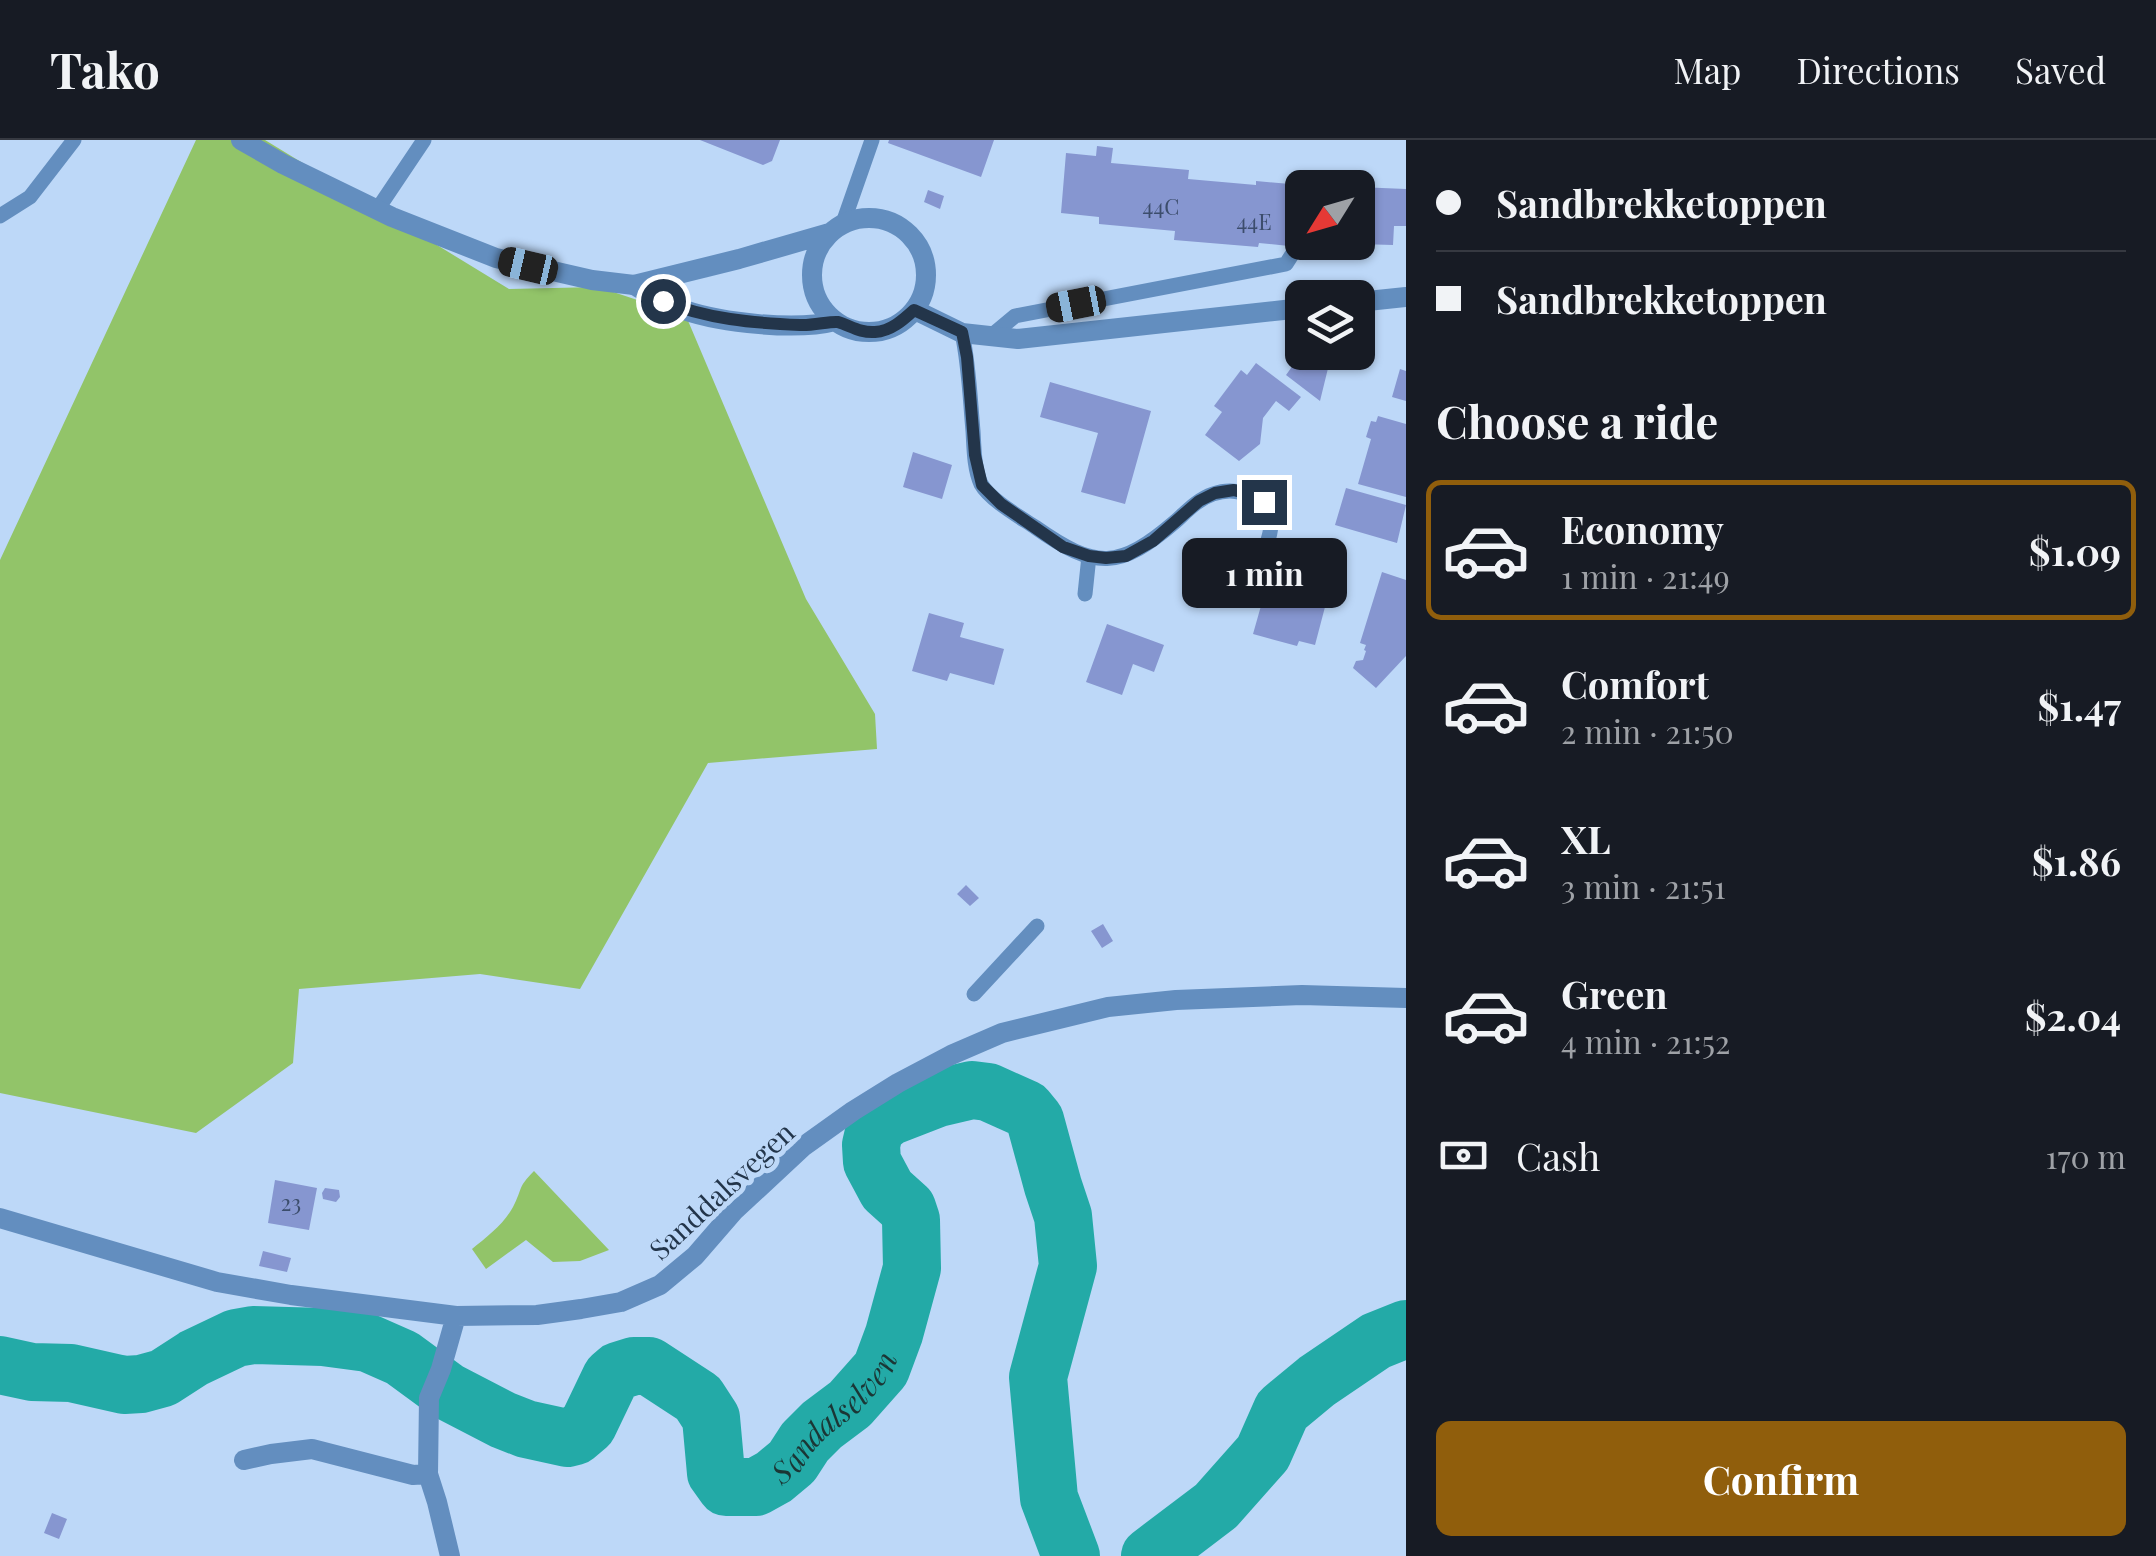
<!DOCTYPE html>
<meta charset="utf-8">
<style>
:root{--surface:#171b24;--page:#242831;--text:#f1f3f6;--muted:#9ea1a6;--line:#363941;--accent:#905e0c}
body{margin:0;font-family:"Playfair Display",serif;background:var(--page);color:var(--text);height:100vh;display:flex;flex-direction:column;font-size:38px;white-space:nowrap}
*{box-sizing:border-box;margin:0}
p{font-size:32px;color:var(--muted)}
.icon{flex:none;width:55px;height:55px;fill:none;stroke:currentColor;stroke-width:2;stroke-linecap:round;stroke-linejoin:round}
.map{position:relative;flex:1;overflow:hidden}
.drawer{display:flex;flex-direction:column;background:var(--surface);width:750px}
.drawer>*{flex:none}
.hud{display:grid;align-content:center;height:220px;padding:0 30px;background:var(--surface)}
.needle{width:65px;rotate:233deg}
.buttons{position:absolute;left:1285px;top:30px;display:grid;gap:20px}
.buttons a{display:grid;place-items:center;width:90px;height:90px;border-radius:15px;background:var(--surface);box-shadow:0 2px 8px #0004;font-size:50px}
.end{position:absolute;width:45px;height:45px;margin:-22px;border:12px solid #23354a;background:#fff;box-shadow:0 0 0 5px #fff}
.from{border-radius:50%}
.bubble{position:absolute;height:70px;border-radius:15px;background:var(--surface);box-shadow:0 2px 8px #0004;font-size:32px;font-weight:700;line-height:70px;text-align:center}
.car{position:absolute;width:30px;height:60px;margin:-30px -15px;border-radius:12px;box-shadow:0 0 8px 2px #0007;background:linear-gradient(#222 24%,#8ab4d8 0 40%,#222 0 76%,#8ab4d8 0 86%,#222 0)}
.hud b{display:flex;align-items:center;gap:35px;height:95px;font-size:38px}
.hud b+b{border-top:2px solid var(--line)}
.hud i{width:25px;height:25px;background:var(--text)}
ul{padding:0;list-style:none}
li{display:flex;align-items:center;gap:30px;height:140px;margin:0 20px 15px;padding:0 10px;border:5px solid transparent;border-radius:15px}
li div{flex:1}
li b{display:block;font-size:38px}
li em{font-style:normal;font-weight:700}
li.current{border-color:var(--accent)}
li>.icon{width:90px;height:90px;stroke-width:1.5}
h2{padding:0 30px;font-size:45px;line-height:120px}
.pay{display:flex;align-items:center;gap:25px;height:110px;padding:0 30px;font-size:38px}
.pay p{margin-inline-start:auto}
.primary-button{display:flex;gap:20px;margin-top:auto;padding:20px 30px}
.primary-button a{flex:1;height:115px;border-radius:15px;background:var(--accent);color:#fff;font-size:40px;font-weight:700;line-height:115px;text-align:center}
header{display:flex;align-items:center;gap:60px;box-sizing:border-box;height:140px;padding:0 50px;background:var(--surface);border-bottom:2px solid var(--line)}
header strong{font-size:48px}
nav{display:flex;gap:55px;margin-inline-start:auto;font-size:35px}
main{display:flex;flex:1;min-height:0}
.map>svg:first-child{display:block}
</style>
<header>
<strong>Tako</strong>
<nav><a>Map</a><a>Directions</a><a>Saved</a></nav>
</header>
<main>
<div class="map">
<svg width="1406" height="1416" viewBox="0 0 1406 1416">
<rect width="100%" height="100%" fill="#bdd8f8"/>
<!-- green -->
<path fill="#92c469" d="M196,0H265L509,149L598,147L686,176L806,459L875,574L877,609L708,623L580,849L480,834L299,849L293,923L196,993L0,953V420Z
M534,1031L609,1110L580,1121L553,1122L526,1100L486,1129L472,1109C487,1097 504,1084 513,1067C523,1048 517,1048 534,1031Z"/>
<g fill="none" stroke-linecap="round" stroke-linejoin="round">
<!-- river -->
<g stroke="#23aaa7" stroke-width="58">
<path id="s1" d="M0,1225L32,1232L71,1233L124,1245L141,1244L163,1238L194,1218L236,1198L253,1195L323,1197L368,1203L402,1218L447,1251L503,1280L526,1289L567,1298L575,1296L588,1285L611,1237L618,1231L634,1226H649L698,1258L711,1278L716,1333L726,1347H756L774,1337L792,1322L805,1302L822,1285L850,1264L881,1229L894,1194L912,1128L911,1080L907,1068L887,1050L872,1022L871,1005L875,988L889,977L938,958L972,950L988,952L1026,969L1035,980L1053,1046L1063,1076L1068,1126L1038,1237L1049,1358L1071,1416"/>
<path d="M1150,1416L1216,1366L1263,1313L1282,1270L1317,1241L1376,1201L1406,1189"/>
</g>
</g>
<!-- building -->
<path fill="#8696d0" d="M700,0H780L772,21L763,25Z
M889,0H994L981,37L888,3Z
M1097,6L1113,8L1111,23L1189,30L1188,39L1256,45V41L1302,45V101L1289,106L1259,103L1258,107L1174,100L1175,91L1099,84V77L1061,73L1066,13L1096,16Z
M1358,47L1406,49V86H1394L1393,105L1358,104Z
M928,50L944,56L940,69L924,62Z
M1332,212L1320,261L1286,235L1299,217Z
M1256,223L1301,257L1289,271L1276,261L1263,278L1260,304L1239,321L1205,295L1222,272L1214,266L1241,230L1247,235Z
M1400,229L1406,231V261L1392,257Z
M1050,242L1151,271L1125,364L1081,352L1098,293L1040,277Z
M1378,276L1406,284V357L1358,344L1371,299L1366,297L1371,281L1376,282Z
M913,312L952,325L942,359L903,347Z
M1346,348L1406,365L1397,403L1335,385Z
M1272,427L1315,438L1309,463L1325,467L1315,505L1299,501L1297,506L1253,494Z
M1382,432L1406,440V516L1376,548L1353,528L1356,521L1363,520L1366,511L1364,510L1366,505L1360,503Z
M929,473L964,483L960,497L1004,509L994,545L950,533L947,541L912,531Z
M1107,484L1164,505L1154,532L1133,524L1122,555L1086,542Z
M966,745L979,758L970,766L957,754Z
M1103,784L1113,801L1102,808L1091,791Z
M275,1040L317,1048L309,1090L268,1083Z
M325,1048L339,1050L340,1057L336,1062L323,1059L322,1053Z
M263,1111L291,1118L287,1132L259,1126Z
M52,1373L67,1379L59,1399L44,1393Z"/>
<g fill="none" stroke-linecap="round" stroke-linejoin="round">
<!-- service -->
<path stroke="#638ebf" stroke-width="15" d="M377,70L424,0
M0,76L30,57L74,0
M843,83L872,0
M962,193C969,225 970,258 973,291C974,307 974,329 981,344C990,360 1020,377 1035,387C1096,430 1119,430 1176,381C1187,371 1198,359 1213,354C1222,351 1233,350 1242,353C1283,364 1272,388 1262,419
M991,196L1015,176L1286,124L1293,113
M1085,454L1089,416
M974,854L1037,786"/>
<!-- minor -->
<path stroke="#638ebf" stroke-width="20" d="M812 135a57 57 0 1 1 114 0a57 57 0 1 1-114 0Z
M634,145C650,154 667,164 684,170C722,183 796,191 835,181
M634,145L739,119L829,93
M1358,162L1406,157
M915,170L962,193L1018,199L1302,168
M0,1078L217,1142L291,1155L456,1176L537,1175L581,1169L621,1162L660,1145L695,1116L734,1071L804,1006L853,971L898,943L951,915L1002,893L1108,867L1176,860L1302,855L1406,858
M244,1320L271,1314L312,1309L413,1335L428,1334
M450,1416L437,1362L428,1334L429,1258L441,1229L456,1176"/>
<!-- tertiary -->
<path stroke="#638ebf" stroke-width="20" d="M241,0L283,24L392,77L496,118L592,140L634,145"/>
</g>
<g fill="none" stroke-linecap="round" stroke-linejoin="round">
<!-- route -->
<path stroke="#23354a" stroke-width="12" d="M663,161C706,179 753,183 800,185C811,186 831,181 838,182C851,186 860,193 875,192C891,191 903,180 914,170L962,192L967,217L975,315L982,345L1001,364L1063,407L1089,416L1106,418L1126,416L1153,401L1199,361L1215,353L1234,350L1258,357L1264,362"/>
</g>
<g text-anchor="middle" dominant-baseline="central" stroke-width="10" stroke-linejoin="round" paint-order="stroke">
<!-- number labels -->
<g font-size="22" fill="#3c4d6c">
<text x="1161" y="66">44C</text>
<text x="1254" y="81">44E</text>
<text x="291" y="1062">23</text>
</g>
<!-- street labels -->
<g font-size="28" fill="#23354a" stroke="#bdd8f8">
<text transform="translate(721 1050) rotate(-43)">Sanddalsvegen</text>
</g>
<!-- water labels -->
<g font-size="30" font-style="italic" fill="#1b3635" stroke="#bdd8f8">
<text stroke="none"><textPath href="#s1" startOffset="1015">Sandalselven</textPath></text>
</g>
</g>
</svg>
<div class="buttons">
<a><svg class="needle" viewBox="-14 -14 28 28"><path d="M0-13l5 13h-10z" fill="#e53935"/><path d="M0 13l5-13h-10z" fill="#9ea1a6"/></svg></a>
<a><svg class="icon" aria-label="layers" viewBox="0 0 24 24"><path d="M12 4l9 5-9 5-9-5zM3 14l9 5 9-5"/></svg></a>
</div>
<i class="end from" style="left:663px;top:161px"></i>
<i class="end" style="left:1264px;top:362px"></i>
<div class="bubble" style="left:1182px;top:398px;width:165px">1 min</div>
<i class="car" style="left:528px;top:126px;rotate:283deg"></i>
<i class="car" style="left:1076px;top:164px;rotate:259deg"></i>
</div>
<section class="drawer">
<div class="hud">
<b><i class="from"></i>Sandbrekketoppen</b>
<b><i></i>Sandbrekketoppen</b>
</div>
<h2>Choose a ride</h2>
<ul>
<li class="current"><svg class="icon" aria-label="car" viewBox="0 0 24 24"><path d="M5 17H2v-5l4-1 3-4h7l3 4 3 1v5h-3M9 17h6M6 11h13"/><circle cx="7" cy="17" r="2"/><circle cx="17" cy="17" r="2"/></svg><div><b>Economy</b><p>1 min · 21:49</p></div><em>$1.09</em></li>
<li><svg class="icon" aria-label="car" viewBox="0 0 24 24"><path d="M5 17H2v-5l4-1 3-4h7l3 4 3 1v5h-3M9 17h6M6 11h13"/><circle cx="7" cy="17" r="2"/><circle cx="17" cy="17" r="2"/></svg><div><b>Comfort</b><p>2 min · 21:50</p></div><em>$1.47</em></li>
<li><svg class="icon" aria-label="car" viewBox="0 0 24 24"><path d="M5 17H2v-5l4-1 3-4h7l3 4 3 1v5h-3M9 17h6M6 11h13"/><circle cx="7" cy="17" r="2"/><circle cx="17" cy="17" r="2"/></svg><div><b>XL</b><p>3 min · 21:51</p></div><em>$1.86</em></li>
<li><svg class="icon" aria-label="car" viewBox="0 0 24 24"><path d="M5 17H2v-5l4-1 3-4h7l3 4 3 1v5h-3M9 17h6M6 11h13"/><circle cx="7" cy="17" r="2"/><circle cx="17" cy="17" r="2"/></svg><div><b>Green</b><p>4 min · 21:52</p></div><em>$2.04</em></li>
</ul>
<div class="pay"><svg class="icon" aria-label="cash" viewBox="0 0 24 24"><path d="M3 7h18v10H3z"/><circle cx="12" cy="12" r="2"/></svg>Cash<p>170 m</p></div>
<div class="primary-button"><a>Confirm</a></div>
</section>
</main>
